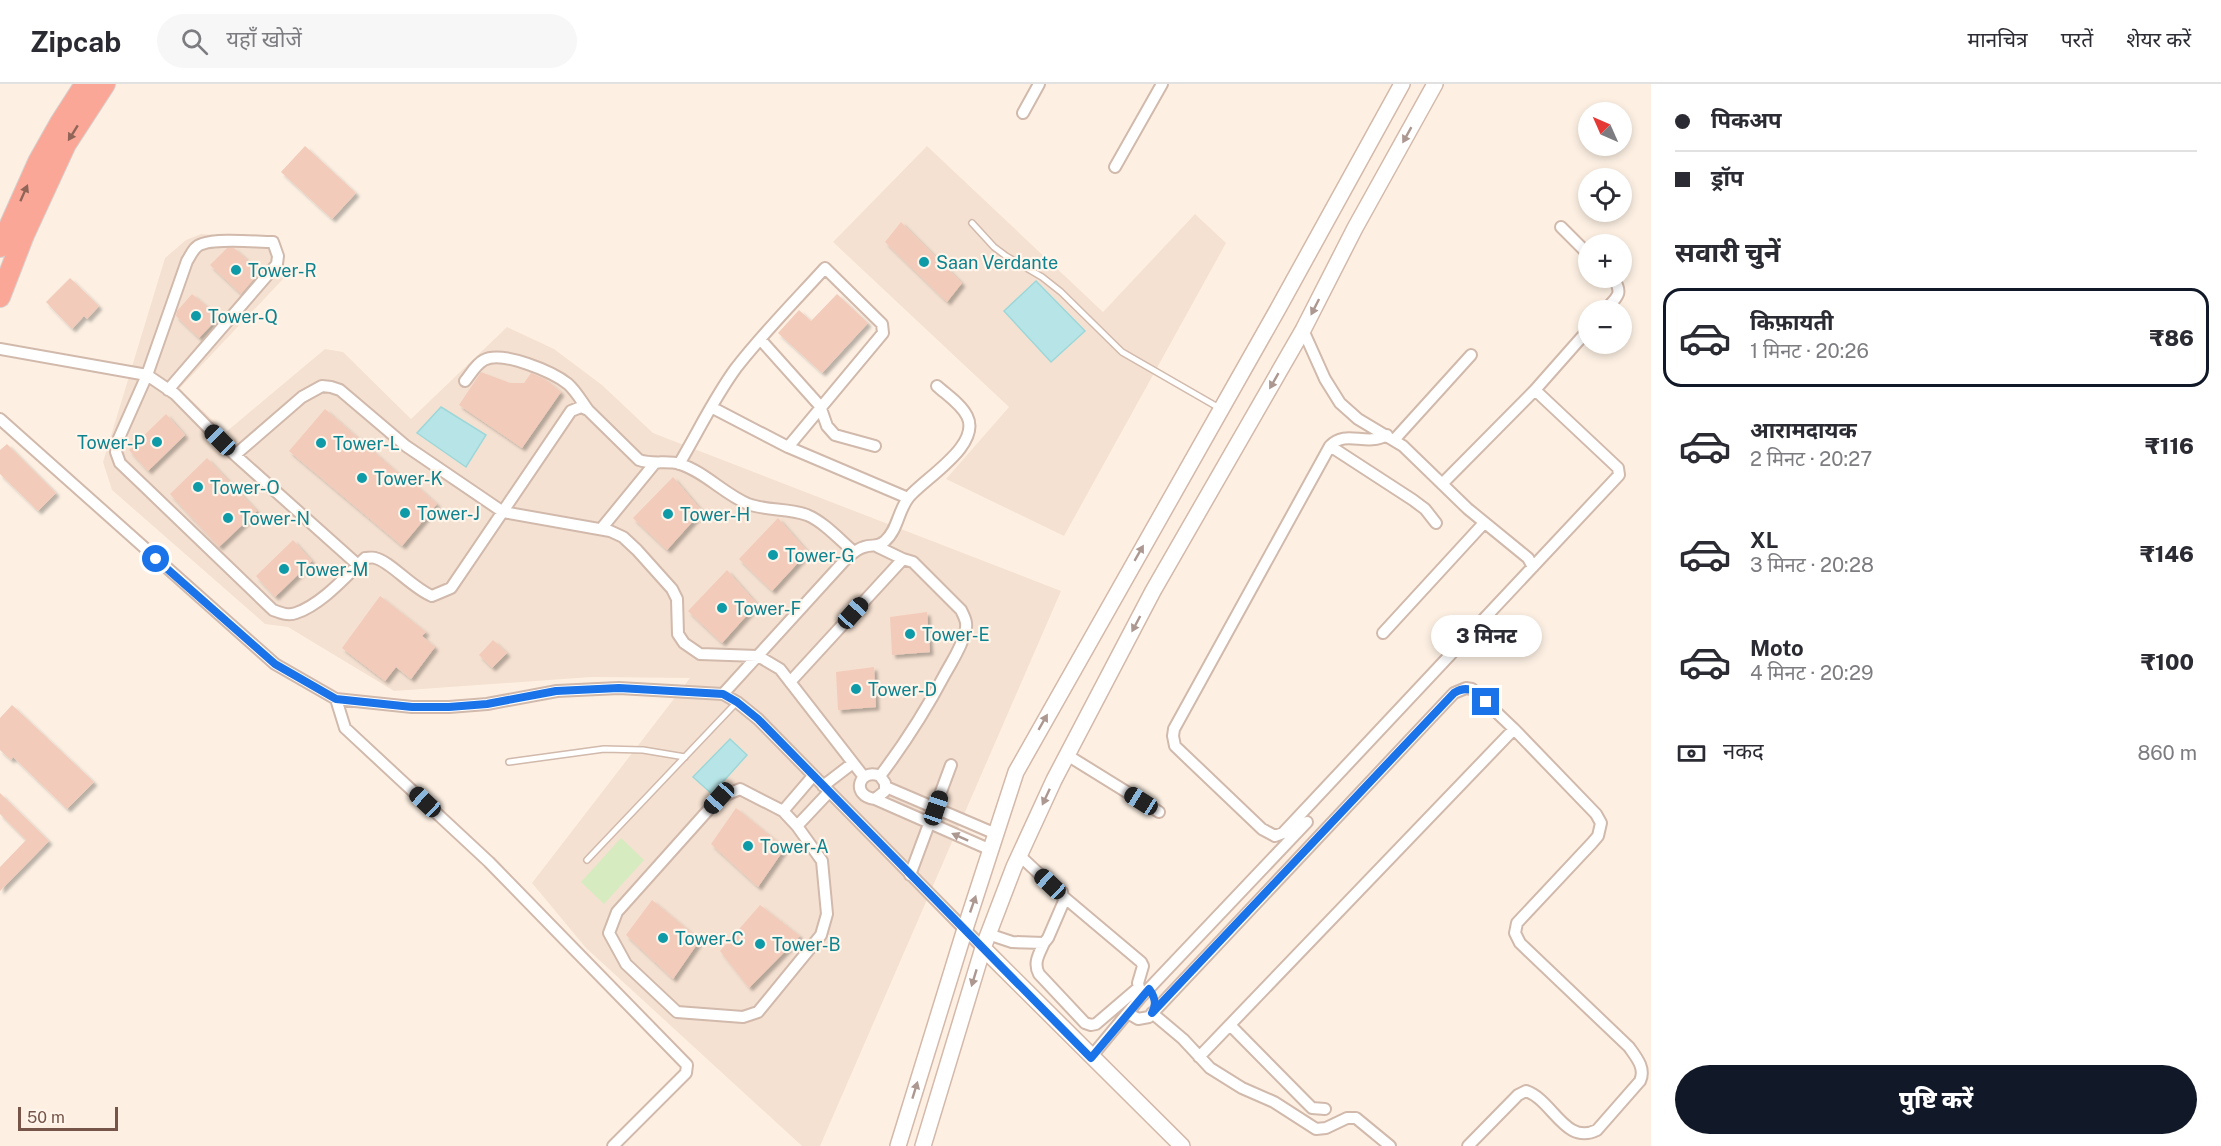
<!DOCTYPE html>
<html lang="hi">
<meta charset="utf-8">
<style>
:root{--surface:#fff;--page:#f7f7f7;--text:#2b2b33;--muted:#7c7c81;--line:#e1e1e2;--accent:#111827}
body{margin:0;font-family:"Public Sans","Noto Sans Devanagari",sans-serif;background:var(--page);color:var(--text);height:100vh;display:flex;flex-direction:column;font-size:22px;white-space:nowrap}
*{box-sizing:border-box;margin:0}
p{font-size:20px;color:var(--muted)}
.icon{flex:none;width:33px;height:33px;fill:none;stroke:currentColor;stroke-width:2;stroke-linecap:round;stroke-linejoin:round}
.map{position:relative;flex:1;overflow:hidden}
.panel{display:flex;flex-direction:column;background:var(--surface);width:570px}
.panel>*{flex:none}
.banner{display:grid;align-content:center;height:132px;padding:0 24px;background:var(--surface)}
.needle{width:39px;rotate:315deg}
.controls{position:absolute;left:1578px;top:18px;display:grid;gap:12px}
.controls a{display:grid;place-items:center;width:54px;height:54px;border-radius:50%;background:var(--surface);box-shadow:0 3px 9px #0003;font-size:30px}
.scale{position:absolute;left:18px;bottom:15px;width:100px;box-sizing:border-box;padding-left:6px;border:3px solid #765448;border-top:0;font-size:16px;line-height:21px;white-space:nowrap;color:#765448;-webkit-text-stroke:4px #fff5ea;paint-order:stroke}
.end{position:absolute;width:27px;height:27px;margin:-14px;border:8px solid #1a73e8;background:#fff;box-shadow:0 0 0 3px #fff}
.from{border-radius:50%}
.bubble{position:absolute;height:42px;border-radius:21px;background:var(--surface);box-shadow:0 3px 9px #0003;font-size:20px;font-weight:800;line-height:42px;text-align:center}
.car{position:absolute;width:18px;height:36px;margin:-18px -9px;border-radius:8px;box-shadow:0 0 4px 2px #0007;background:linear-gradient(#222 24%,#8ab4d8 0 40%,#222 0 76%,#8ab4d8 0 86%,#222 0)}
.banner b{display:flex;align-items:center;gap:21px;height:57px;font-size:22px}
.banner b+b{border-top:2px solid var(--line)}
.banner i{width:15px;height:15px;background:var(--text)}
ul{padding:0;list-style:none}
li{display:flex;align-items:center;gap:18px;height:99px;margin:0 12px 9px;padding:0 12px;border:3px solid transparent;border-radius:18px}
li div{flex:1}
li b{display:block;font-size:22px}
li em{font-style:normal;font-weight:800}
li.selected{border-color:var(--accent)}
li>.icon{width:54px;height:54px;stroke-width:1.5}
h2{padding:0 24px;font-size:27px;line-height:72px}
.pay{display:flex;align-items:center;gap:15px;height:66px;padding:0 24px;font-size:22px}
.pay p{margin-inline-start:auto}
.button{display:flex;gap:12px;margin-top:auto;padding:12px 24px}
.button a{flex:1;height:69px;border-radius:36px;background:var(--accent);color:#fff;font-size:24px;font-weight:800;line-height:69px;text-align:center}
header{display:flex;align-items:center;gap:36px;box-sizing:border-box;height:84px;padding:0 30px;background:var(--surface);border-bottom:2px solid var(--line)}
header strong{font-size:28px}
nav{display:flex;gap:33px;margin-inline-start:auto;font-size:21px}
.search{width:420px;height:54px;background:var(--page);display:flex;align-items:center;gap:15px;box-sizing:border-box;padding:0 21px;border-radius:33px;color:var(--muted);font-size:22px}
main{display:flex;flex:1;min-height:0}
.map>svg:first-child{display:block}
</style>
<header>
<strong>Zipcab</strong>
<div class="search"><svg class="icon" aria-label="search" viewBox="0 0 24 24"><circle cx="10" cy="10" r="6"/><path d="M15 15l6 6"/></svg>यहाँ खोजें</div>
<nav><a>मानचित्र</a><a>परतें</a><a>शेयर करें</a></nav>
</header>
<main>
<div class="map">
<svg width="1651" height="1062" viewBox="0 0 1651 1062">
<defs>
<filter id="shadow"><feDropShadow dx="3.5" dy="3.5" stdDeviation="1.5" flood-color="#0004"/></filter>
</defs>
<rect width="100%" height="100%" fill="#fdf0e3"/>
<!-- residential -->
<path fill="#f5e1d1" d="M927,62L1103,228L1195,130L1226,159L1064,452L946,395L1009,323L833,158Z
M201,150L270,155L282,167L283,195L179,305L226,348L325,265L343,268L411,335L507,243L554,265L602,301L653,349L1061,507L820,1062H802L586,864L532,799L690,594L592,593L394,607L288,543L265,540L112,406L103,378L165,174L186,156Z"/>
<!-- green -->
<path fill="#d7ebc1" d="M621,754L644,776L604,820L581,798Z"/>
<!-- water -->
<path fill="#b7e5e7" stroke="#9dd7d9" stroke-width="1.5" d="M1036,197L1085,247L1051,278L1004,227Z
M441,323L486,351L466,383L417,349Z
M730,655L747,671L712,710L693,693Z"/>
<!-- building -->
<path fill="#f3cbba" filter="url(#shadow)" d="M305,62L356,109L332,135L281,88Z
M901,138L962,199L947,218L885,158Z
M227,164H234L260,188L241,210L210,181Z
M70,194L99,222L87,235L84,232L72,245L46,218Z
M192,210L219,233L199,254L176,232L177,227Z
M837,210L868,239L822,289L778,249L799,226L811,237Z
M481,288L510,299H524L531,289L545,295L561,308L522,364L459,321Z
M325,325L407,397L409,395L437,420L402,462L289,367Z
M166,330L185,351L148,387L129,366Z
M7,360L56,409L38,427L0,390V366Z
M207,374L257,427L219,463L170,410Z
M673,393L702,427L667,466L633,434Z
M778,434L808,468L772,507L739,475Z
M293,456L312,477L275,513L256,492Z
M727,486L757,520L722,559L688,527Z
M380,512L426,548L422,552L435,563L411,595L396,583L385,597L342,564Z
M927,528L930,568L892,571L890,533Z
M493,556L507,569L492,584L479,571Z
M874,583L876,623L838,626L836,588Z
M12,621L94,698L67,725L13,673L11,676L0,666V634Z
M0,709L49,757L0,807V783L26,756L0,730Z
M736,724L785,764L758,803L711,760Z
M652,816L700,856L673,895L626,851Z
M760,821L800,852L749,904L720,867Z"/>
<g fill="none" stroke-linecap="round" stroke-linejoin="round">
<defs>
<path id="lane" d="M972,139L994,163L1006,172L1042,193L1061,208L1122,268L1221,325
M509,678L604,665L643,666L685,673
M587,776L737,618"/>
<path id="street" d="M1023,29L1039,0
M1115,83L1162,0
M1561,143L1588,170
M1605,226C1617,213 1624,210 1613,194
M1303,246L1325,295L1340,319L1358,335L1403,362L1468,425L1528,474L1533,483
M760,255L820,322L827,342L835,351L875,362
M0,265L147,291L175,310L235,371L358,481
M465,297C470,291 476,280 484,276C502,266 553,288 568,300C576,307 582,318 588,326
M168,306L277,180L278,172L273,158C256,158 218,154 202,160C194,162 191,171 187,177L147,291L119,354L116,368L120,379L142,400L273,526C281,529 288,532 296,529C322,520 345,493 365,474C368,474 373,473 375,474C390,477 412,504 432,512L451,504L571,327L581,323L588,326L639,376C653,381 667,376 680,380C705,388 724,410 748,420C767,427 788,424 807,431C824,438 840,456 854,468
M0,335L275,580L336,615L412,623H449L487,620L557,607L619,604L723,610L737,618L758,635L983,864
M1387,351C1366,363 1346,345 1330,362L1174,645L1173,652L1175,662L1262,745L1275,752L1283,749L1619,391L1618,384L1535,306
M1394,356L1471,271
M1330,362L1413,416L1425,425L1436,439
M788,363L908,414
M235,371L302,313L322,302L331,303L340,306L406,362L503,428L610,447L623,453L637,466L672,505L677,515L678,550L684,559L700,570L758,572L780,585L864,693
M679,380C698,348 714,314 736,284C763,249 795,217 825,184L882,240L883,249L788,363L711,323
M1442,400L1535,306L1588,246
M601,445L655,379
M878,463L903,475
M1383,549L1484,439
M790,598L903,475L913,478L961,526C965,534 968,540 965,548C962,563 952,577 945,590C926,626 905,659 880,692
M723,610L845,476C851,471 856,465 864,463C873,460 877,464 885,457C898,446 898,426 909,413C925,394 982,361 967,332C961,320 947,311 937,302
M336,615L345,644L489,778L687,981L686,989L613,1062
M1067,671L1159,728
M823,702L853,679
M886,703L996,750
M875,715L885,707V699L880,692C859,683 850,712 875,715L991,766
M783,727L797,742L822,777L827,830L821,851L758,928L743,933L677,928L626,880L609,849L617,828L719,714L740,705L783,727L813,692
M797,742L829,708
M910,791L951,681
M1065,814L1141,878L1143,882L1138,899L1140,908
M988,850L1012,858L1044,859L1048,854L1064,817L1062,808L1050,800L1019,771
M1044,859C1039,870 1033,879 1039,890L1085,939L1091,941L1096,940L1138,904
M1128,929L1138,935L1149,933L1454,609L1466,604L1472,605L1514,645
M1152,929L1183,955L1210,984L1242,1004L1274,1018L1316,1045L1326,1044L1347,1034H1356L1390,1062
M1230,941L1305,1017L1312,1024L1325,1025
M1091,973L1140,914L1307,738
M1199,973L1514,645L1596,730L1601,739L1598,752L1592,759L1517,839L1515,849L1520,859L1629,963C1636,973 1646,984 1640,997L1597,1046C1565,1062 1553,1016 1526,1007L1518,1011L1468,1062"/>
<path id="secondary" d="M983,864L1182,1062
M898,1062L965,845L1016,688L1279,223L1402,0
M923,1062L983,864L1014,783L1054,696L1153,507L1303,246L1355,144L1435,0"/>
<path id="highway" d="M0,163L38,78L60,39L85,0
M0,213L24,151L66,60L105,0"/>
</defs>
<!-- lane casing -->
<use href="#lane" stroke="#d1b9ac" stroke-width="8"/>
<!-- street casing -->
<use href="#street" stroke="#d1b9ac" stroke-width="14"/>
<!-- secondary casing -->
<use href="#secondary" stroke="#d4b8a9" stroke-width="18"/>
<!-- highway casing -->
<use href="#highway" stroke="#d9cfcc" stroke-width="22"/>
<!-- lane -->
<use href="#lane" stroke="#fff" stroke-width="5"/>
<!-- street -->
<use href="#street" stroke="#fff" stroke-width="10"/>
<!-- secondary -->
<use href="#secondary" stroke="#fff" stroke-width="15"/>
<!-- highway -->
<use href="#highway" stroke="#faa798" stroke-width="20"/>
</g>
<!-- one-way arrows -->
<defs><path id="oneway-solid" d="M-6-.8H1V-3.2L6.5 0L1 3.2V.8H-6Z" transform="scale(1.5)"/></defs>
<g fill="#906558">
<use href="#oneway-solid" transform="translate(73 49) rotate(122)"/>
<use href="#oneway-solid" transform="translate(24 109) rotate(-66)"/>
</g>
<g fill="#ad9891">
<use href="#oneway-solid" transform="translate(1407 51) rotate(119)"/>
<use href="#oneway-solid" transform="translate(1315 223) rotate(117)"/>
<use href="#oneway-solid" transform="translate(1274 297) rotate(120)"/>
<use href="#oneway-solid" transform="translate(1139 469) rotate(-60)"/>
<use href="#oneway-solid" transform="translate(1136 540) rotate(118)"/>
<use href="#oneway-solid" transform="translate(1043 638) rotate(-60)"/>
<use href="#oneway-solid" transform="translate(1046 713) rotate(115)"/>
<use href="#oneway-solid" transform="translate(960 753) rotate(-156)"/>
<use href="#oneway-solid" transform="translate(973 820) rotate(-71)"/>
<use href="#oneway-solid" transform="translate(974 894) rotate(107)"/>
<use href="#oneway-solid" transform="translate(915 1006) rotate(-73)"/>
</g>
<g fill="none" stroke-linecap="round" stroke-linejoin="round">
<!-- route -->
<path stroke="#1a73e8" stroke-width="8" d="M156,475L275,580L336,615L412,623H449L487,620L556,607L619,604L723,610L737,618L758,635L1091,974L1149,905C1155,913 1157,920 1152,929L1454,609C1469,600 1475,608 1486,618"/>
</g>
<!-- markers -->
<g fill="#0f9aa8" stroke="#fff5ea" stroke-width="2">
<circle cx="924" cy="178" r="6"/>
<circle cx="236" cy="186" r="6"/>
<circle cx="196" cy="232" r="6"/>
<circle cx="157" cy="358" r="6"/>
<circle cx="321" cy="359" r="6"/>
<circle cx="362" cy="394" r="6"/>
<circle cx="198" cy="403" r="6"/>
<circle cx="405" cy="429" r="6"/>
<circle cx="668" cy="430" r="6"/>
<circle cx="228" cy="434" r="6"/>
<circle cx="773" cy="471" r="6"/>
<circle cx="284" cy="485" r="6"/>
<circle cx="722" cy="524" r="6"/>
<circle cx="910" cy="550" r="6"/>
<circle cx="856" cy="605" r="6"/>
<circle cx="748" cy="762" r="6"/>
<circle cx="663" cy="854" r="6"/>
<circle cx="760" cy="860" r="6"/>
</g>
<g text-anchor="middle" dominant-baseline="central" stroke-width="4.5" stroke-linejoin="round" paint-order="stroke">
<!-- culture labels -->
<g font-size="18" fill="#0d838f" stroke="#fff5ea" text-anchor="start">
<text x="936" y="178">Saan Verdante</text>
<text x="248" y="186">Tower-R</text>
<text x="208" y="232">Tower-Q</text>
<text x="145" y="358" text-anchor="end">Tower-P</text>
<text x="333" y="359">Tower-L</text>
<text x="374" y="394">Tower-K</text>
<text x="210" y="403">Tower-O</text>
<text x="417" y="429">Tower-J</text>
<text x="680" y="430">Tower-H</text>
<text x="240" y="434">Tower-N</text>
<text x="785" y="471">Tower-G</text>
<text x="296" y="485">Tower-M</text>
<text x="734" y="524">Tower-F</text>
<text x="922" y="550">Tower-E</text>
<text x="868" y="605">Tower-D</text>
<text x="760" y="762">Tower-A</text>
<text x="675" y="854">Tower-C</text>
<text x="772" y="860">Tower-B</text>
</g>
</g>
</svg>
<div class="controls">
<a><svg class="needle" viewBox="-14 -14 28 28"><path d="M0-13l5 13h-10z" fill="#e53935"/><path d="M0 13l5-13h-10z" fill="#7c7c81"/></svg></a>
<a><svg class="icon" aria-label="locate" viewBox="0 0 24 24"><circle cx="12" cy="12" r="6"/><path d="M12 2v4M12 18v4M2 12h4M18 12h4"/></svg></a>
<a>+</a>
<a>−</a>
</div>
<div class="scale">50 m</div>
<i class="end from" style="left:156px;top:475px"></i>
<i class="end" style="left:1486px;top:618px"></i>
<div class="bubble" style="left:1431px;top:531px;width:111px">3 मिनट</div>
<i class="car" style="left:220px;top:356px;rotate:315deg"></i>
<i class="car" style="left:853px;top:529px;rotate:42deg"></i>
<i class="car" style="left:719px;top:714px;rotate:222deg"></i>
<i class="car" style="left:1141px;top:717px;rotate:302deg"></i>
<i class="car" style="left:425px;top:718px;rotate:313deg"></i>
<i class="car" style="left:936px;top:724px;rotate:19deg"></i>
<i class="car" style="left:1050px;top:800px;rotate:313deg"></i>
</div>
<section class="panel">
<div class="banner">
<b><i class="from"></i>पिकअप</b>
<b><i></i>ड्रॉप</b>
</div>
<h2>सवारी चुनें</h2>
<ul>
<li class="selected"><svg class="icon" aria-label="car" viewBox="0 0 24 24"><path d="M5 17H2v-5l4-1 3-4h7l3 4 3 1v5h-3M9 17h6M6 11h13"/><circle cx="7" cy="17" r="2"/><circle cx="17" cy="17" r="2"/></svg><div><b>किफ़ायती</b><p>1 मिनट · 20:26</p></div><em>₹86</em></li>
<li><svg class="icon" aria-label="car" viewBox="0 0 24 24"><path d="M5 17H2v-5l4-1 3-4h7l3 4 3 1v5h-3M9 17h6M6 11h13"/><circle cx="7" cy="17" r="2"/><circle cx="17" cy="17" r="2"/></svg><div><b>आरामदायक</b><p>2 मिनट · 20:27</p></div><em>₹116</em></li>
<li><svg class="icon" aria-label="car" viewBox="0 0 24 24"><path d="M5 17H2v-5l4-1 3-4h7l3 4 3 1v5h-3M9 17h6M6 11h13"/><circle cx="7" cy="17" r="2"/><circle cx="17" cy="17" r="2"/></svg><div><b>XL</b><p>3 मिनट · 20:28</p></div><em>₹146</em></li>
<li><svg class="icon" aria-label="car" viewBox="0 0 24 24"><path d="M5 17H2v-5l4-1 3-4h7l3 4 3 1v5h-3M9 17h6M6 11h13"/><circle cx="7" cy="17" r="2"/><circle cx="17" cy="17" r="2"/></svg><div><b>Moto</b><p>4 मिनट · 20:29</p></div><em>₹100</em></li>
</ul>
<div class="pay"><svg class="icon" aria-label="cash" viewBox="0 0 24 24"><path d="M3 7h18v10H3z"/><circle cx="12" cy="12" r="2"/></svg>नकद<p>860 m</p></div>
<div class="button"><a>पुष्टि करें</a></div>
</section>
</main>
